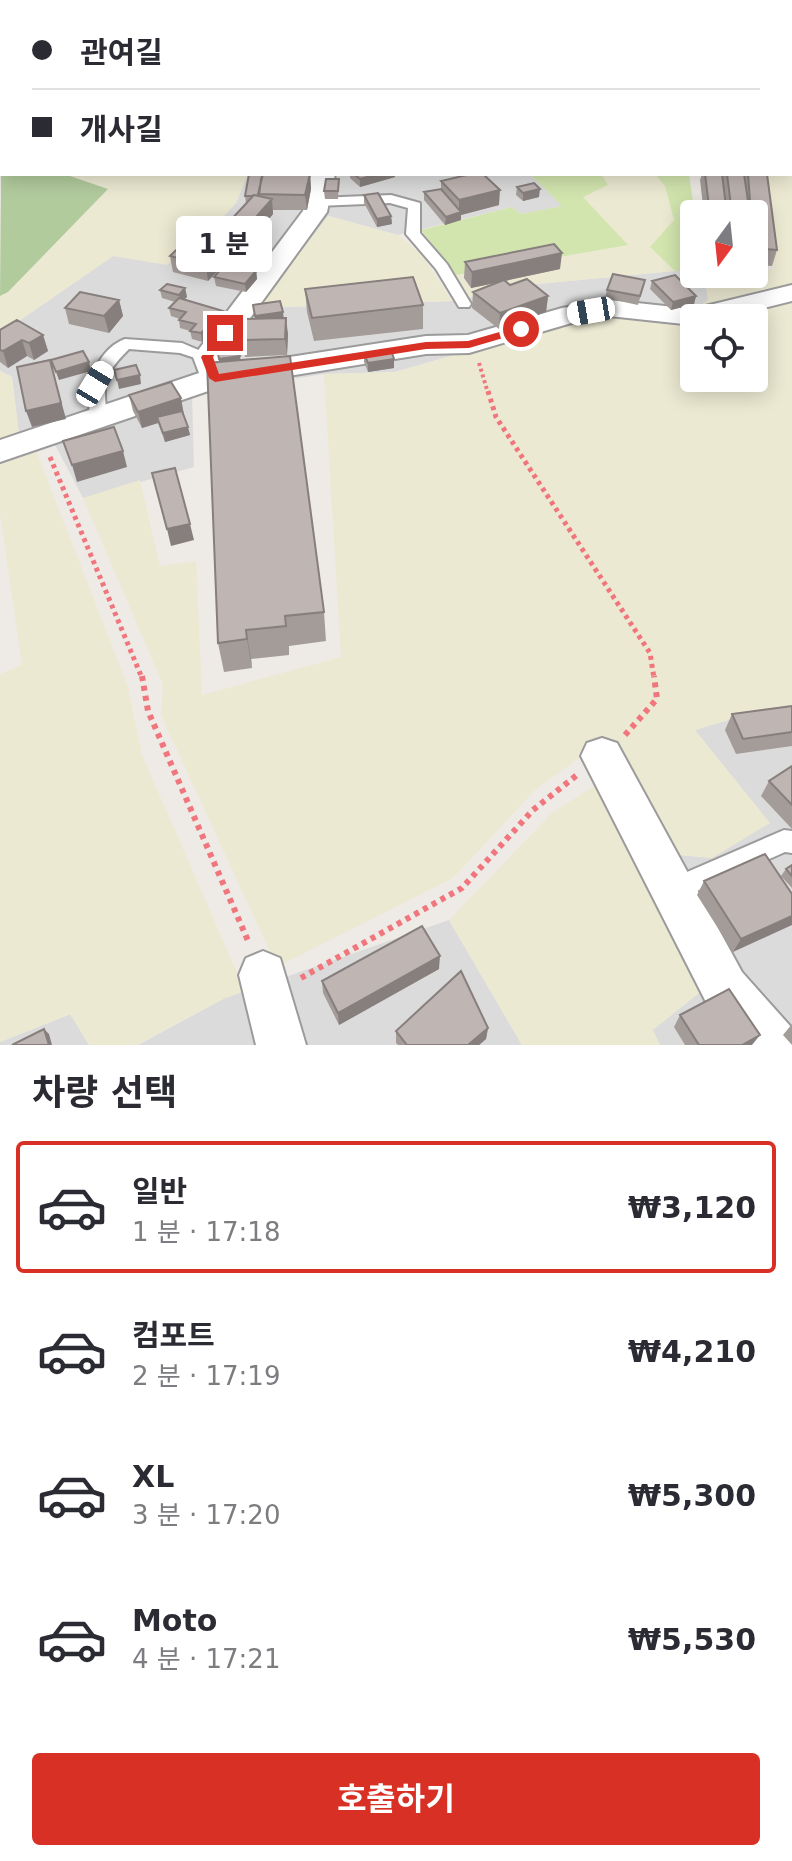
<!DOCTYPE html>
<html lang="ko">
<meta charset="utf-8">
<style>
:root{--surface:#fff;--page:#f7f7f7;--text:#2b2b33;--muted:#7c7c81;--line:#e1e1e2;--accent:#d93025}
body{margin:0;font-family:"DejaVu Sans","Noto Sans KR",sans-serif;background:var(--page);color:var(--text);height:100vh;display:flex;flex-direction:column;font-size:30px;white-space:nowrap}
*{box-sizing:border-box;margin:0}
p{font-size:26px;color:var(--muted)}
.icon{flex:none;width:44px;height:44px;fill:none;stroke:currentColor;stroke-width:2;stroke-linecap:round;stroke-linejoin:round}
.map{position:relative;height:1045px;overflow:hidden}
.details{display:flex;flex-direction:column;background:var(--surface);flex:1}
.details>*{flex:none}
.banner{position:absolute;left:0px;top:0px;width:792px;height:176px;box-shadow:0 4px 20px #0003;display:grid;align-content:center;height:176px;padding:0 32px;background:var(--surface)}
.needle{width:52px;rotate:195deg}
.fabs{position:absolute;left:680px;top:200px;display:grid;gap:16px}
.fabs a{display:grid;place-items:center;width:88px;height:88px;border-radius:8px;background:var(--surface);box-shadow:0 4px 20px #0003;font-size:40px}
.end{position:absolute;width:36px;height:36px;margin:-18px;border:10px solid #d93025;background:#fff;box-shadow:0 0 0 4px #fff}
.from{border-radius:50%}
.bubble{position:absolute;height:56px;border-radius:8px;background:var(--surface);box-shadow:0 4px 20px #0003;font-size:26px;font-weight:700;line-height:56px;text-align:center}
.car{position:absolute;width:24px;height:48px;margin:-24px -12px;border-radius:10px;box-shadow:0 0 6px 2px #0007;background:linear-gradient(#fff 24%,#345 0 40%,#fff 0 76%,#345 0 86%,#fff 0)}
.banner b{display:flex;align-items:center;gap:28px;height:76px;font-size:30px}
.banner b+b{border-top:2px solid var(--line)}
.banner i{width:20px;height:20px;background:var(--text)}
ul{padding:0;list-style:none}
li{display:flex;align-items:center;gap:24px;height:132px;margin:0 16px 12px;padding:0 16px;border:4px solid transparent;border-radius:8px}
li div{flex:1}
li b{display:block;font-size:30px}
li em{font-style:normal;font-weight:700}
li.on{border-color:var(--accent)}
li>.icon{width:72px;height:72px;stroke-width:1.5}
h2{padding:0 32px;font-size:36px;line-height:96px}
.primary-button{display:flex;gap:16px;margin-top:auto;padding:16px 32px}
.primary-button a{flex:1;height:92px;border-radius:8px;background:var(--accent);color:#fff;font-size:32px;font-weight:700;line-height:92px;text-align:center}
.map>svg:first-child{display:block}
</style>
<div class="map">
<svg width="792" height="1045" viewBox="0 0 792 1045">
<rect width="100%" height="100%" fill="#eeeae5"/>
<!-- residential -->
<path fill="#dcdbdb" d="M248,174H530L563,206L521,214L512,207L398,235L329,216L258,308L452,301L527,285L694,269V274H704L709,300L693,311L594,315L395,372L324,374L192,395L194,467L83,498L53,441L19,435L12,377L0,371V334L113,256L236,203Z
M792,708V1045H660L652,1030L705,988L679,855L712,858L695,730L758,711Z
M449,920L522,1045H138L225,998Z
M71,1014L89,1045H0V1042Z"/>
<!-- farmland -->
<path fill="#ece9d2" d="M381,0H792V285L694,318V378H754V318H730L792,299V708L758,711L695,730L770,823L712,858L679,855L607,738L536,789L453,878L277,967L161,715L163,685L83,498L140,480L160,566L196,561L202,695L341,657L324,374L395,372L594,315L693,310L708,300L704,274H754V270H773L764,174H790V2Z
M64,174H248L236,203L227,213L167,265L113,256L0,334V296L8,292L108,189Z
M601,174H655L665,186L674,220L651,247L675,271L527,285L466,298L456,275L627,245L583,197L608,185Z
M328,216L398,235L422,255L452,301L257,308Z
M0,371L12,377L19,435L0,441Z
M35,448L128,687L142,755L245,991L225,998L137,1045H89L70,1014L0,1042V674L22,665L0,514V460Z
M599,783L705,988L653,1030L660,1045H522L449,920L552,813Z"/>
<!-- grass -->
<path fill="#d2e5ae" d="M530,174H601L608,185L583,197L628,245L456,275L421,230L512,207L521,214L562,206Z
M655,174H700L689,175L695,214L694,269L675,271L650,247L674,220L665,186Z"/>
<!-- forest -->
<path fill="#b2cb9d" d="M2,70V174H64L108,189L8,292L0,296Z"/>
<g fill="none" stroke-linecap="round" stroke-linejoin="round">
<defs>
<path id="lane" d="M391,195L420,203V233L447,264L471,304L469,307H459L436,269L406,234L408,208L390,203L317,206L311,202L317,198Z
M125,339L182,343L215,357L207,362L180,353L129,349C115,363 104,375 105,395C105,405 108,413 105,422H93C81,394 95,350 125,339Z
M784,830L792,831V853L785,852L672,902L664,898L660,890L664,882Z"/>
<path id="street" d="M363,0H381V2H363Z
M311,174H335L327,212L222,357L225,367L426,336L468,335L562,308L609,300L693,309L792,285V301L723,318H694L693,325L609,316L575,322L469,353L426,354L220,387L0,462V440L199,373L193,357L303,211Z
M602,738L617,743L742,972L791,1027L792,1045H741L708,1006L581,756L587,743Z
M263,951L280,958L306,1045H256L239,975L246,958Z"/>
</defs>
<!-- lane casing -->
<use href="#lane" stroke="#9b9b9b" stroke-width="4"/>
<!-- street casing -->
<use href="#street" stroke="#9b9b9b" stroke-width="4"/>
<!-- path-far2 -->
<path stroke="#f0757d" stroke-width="4" stroke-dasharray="3 3" stroke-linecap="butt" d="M479,363L488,393"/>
<!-- path-far1 -->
<path stroke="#f0757d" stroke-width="5" stroke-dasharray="4 4" stroke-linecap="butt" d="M488,391L496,417L650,653L654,678
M50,457L142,678"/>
<!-- path -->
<path stroke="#f0757d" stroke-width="6" stroke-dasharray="5 5" stroke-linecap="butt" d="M142,676L148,711L249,943
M625,735L657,699L654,676
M301,978L462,888L533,810L577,775"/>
<!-- lane -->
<use href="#lane" fill="#fff" fill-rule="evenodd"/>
<!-- street -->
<use href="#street" fill="#fff" fill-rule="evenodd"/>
</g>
<!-- wall -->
<path fill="#a49c99" d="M310,174L311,189L307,210H273V214L257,234L270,237L271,253L261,264L232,256L208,281L173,272L170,256L205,232L229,227L228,223L246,204L245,196Z
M350,174H395V177L360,187L350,178Z
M702,174H722V177L723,174H767L777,250L772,266L754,265V214H704L700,180Z
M339,179L338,199H325L324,191Z
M441,181L499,205L461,215V220L445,225L424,200V192L441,189Z
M517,187L539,197L523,201L516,195Z
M364,195L391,216L392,224L377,227L364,203Z
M465,262L560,269L505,281L510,285L548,296L546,312L499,329L472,308L473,292L500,282L471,288L464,278Z
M256,271L257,279L246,292L216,286L214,277Z
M645,280L638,305L605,298L607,290Z
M652,281L696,296L694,304L671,310L650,289Z
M185,288L187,297L184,300L223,311L224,319L202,342L192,339L190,331L180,328L179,320L180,319L171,316L169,308L175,302L162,298L160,290Z
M305,289L423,305V329L314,341L307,312Z
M119,300L123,316L109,333L69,324L65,308Z
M253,305L283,318L288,334L287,355L245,357L243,340L255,319Z
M0,330L43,335L48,351L34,360L27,356L8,368L0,362Z
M217,349L241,360L324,612L326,641L289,646V655L251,659L252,668L224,672L218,643L219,362Z
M364,353L394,359V368L368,372L364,362Z
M129,395L184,415L190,435L165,442L158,423L142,428L133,411Z
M792,706V746L736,754L725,730L732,714Z
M792,766V829L761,796L769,781Z
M792,865V888L781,876L786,869Z
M704,881L792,894L733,952L697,895Z
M439,969L339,1025L323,993L322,981Z
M680,1015L752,1045H685L674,1027Z
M792,1024V1045L783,1035Z
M488,1028L486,1039L479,1045H398L396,1043V1031Z"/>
<!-- shaded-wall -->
<path fill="#867f7d" d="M310,174L311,189L307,210L305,195Z
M378,174H395V177L360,187V179Z
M540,189L539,197L523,201V193Z
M500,190L499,205L461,215V220L445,225L446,217L459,213V200Z
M272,199L273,214L249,243L247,227Z
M391,216L392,224L377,227V219Z
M270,237L271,253L261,264L260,248Z
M230,240L232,256L208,281L206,265Z
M562,253L560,269L471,288L472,272Z
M256,271L257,279L246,292L245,284Z
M185,288L187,297L180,303L179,295Z
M548,296L546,312L499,329L500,313Z
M696,296L694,304L671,310L673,302Z
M119,300L123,316L109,333L104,316Z
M223,311L224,319L202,342L201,333Z
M283,312L284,320L256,324L255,316Z
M286,318L288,334L287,355L285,339Z
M43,335L48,351L34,360L29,343Z
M22,340L27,356L8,368L3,351Z
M240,356L241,364L220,368L219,359Z
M394,359V368L368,372V363Z
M50,360L66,419L32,427L26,411Z
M89,362L91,371L59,380L56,372Z
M140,375L141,384L119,389L117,380Z
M181,398L184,415L157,417L158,423L142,428L138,412Z
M188,427L190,435L165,442L163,433Z
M123,451L127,467L77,482L72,465Z
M190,524L194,540L171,546L167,529Z
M246,630L251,659L252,668L247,639Z
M792,916V925L733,952L741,939Z
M440,956L439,969L339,1025L338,1013Z
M488,1028L486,1039L479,1045H468Z
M44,1029L49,1034L52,1045H49Z
M760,1035L752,1045H742Z"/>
<!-- building -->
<path fill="#bfb5b2" stroke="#867f7d" stroke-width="2" d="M249,174H263L261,179L259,196L254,195L252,196H245Z
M263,174H310L305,195L258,194Z
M354,174H378L360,179Z
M471,174H483L500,190L459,200L441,181Z
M705,174H722L727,214H710Z
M727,174H744L750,214H732Z
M748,174H767L777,250L754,248V214H751Z
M326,179H339L338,191H324Z
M534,183L540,189L523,193L517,187Z
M441,189L461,212L446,217L424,192Z
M378,193L391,216L377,219L364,195Z
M254,195L272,199L247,227L228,223Z
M213,223L270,237L260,248L230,240L206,265L170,256L197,230L205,232Z
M554,244L562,253L472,272L465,262Z
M225,264L256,271L245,284L214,277Z
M613,274L645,280L640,296L607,290Z
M675,275L696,296L673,302L652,281Z
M413,277L423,305L312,318L305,289Z
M527,279L548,296L500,313L473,292L504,280L510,285Z
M167,284L185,288L179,295L160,290Z
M80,292L119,300L104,316L65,308Z
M179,298L223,311L201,333L190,331L196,324L179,320L186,312L169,308Z
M280,301L283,312L255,316L253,305Z
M286,318L285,339L243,340L245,319Z
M17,320L43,335L29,343L22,340L3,351L0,350V330Z
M238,346L240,356L219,359L217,349Z
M391,350L394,359L368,363L364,353Z
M83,351L89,362L56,372L51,360Z
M290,356L324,612L285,616L286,626L246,630L247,639L218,643L207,363Z
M50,360L61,403L26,411L17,367Z
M136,365L140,375L117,380L114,370Z
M171,382L181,398L138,412L129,395Z
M182,411L188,427L163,433L157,417Z
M114,427L123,451L72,465L63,441Z
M175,468L190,524L167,529L152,473Z
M792,706V732L743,739L732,714Z
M792,766V805L769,781Z
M765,854L792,894V916L741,939L704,881Z
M792,865V876L786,869Z
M422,926L440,956L338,1013L322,981Z
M461,971L488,1028L468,1045H407L396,1031Z
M729,989L760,1035L742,1045H699L680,1015Z
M44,1029L49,1045H12Z"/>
<!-- route -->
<path fill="#d93025" d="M521,326L524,327V332L469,348L426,349L215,382L209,378L201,357L225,329L230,333L213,357L219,374L426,342L468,341Z"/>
</svg>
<div class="fabs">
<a><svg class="needle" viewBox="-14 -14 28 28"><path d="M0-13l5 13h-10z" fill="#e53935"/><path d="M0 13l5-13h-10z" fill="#7c7c81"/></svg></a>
<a><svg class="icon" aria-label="locate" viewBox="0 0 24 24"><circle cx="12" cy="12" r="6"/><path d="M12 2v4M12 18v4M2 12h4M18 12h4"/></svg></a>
</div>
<i class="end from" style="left:521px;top:329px"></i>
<i class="end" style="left:225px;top:333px"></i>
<div class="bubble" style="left:176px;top:216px;width:96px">1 분</div>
<i class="car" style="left:591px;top:311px;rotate:260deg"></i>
<i class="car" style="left:95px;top:384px;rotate:31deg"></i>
<div class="banner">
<b><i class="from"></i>관여길</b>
<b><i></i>개사길</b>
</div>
</div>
<section class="details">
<h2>차량 선택</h2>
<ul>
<li class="on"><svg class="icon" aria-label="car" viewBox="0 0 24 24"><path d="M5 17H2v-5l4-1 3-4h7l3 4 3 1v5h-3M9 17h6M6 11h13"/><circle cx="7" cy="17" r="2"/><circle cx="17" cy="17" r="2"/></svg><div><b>일반</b><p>1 분 · 17:18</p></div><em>₩3,120</em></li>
<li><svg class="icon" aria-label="car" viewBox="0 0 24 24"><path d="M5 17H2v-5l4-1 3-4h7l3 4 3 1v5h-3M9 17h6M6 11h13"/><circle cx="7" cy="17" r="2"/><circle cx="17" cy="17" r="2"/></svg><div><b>컴포트</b><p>2 분 · 17:19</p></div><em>₩4,210</em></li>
<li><svg class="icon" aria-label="car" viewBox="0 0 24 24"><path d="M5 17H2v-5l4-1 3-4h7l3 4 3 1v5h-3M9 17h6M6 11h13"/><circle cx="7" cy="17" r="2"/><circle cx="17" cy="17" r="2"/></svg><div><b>XL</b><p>3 분 · 17:20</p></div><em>₩5,300</em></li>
<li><svg class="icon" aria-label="car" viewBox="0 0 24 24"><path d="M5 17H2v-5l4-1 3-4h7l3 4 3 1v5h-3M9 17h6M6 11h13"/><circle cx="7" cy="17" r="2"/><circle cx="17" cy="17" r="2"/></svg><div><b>Moto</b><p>4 분 · 17:21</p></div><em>₩5,530</em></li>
</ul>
<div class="primary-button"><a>호출하기</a></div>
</section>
